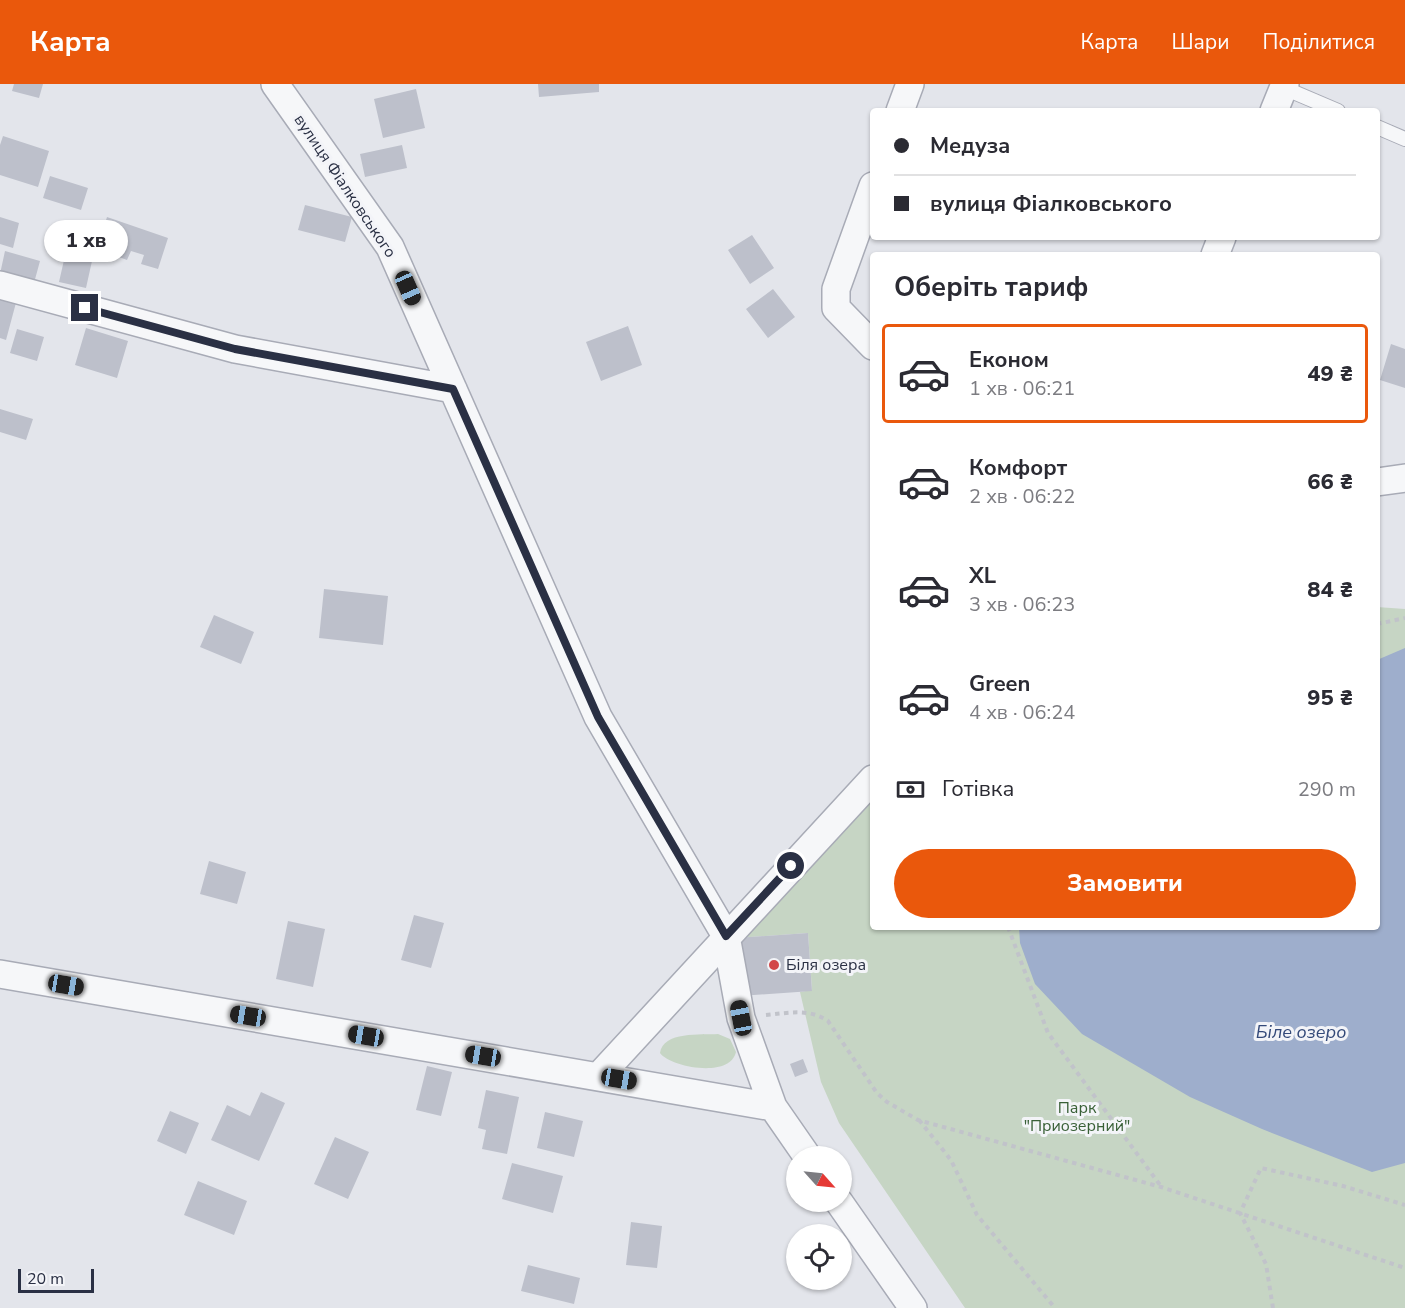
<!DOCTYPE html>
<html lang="uk">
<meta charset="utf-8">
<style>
:root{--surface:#fff;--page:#f2f2f3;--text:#2b2b33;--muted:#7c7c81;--line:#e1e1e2;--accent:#ea580c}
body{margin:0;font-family:"Nunito Sans",sans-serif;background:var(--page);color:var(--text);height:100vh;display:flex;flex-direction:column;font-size:22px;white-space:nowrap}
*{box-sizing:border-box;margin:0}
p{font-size:20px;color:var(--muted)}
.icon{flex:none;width:33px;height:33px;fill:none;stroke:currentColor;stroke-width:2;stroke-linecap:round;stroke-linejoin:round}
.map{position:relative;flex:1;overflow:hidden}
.details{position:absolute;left:870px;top:168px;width:510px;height:678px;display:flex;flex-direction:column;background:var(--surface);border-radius:6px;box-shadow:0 2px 4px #0004}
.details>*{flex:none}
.top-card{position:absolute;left:870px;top:24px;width:510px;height:132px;border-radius:6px;box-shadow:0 2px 4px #0004;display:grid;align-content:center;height:132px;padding:0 24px;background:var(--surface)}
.needle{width:39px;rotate:117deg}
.controls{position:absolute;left:786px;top:1062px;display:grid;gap:12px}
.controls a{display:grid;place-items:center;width:66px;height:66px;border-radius:50%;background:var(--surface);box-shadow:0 2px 4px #0004;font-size:30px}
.scale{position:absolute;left:18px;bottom:15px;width:76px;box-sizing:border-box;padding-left:6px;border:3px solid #2a3044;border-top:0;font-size:16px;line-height:21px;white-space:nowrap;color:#2a3044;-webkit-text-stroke:4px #f3f4f8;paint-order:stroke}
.end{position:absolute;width:27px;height:27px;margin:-14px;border:8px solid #2a3044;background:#fff;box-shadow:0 0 0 3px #fff}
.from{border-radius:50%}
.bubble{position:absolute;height:42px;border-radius:21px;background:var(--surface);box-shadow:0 2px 4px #0004;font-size:20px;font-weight:800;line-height:42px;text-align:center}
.car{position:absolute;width:18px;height:36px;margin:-18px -9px;border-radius:8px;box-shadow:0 0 4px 2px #0007;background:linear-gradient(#222 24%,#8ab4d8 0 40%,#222 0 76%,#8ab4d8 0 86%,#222 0)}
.top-card b{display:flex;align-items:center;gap:21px;height:57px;font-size:22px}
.top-card b+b{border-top:2px solid var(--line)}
.top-card i{width:15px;height:15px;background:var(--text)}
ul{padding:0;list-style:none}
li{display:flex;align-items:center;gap:18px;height:99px;margin:0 12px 9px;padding:0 12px;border:3px solid transparent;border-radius:6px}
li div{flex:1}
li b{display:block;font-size:22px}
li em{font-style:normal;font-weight:800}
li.selected{border-color:var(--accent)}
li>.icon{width:54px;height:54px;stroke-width:1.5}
h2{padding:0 24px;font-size:27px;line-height:72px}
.pay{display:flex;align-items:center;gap:15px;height:66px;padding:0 24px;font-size:22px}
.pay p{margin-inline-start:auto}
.cta{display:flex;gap:12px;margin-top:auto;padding:12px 24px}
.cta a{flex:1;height:69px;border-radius:36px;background:var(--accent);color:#fff;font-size:24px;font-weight:800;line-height:69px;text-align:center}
header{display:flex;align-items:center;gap:36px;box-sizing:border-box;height:84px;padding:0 30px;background:var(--accent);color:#fff}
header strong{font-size:28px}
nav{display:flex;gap:33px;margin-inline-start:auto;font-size:21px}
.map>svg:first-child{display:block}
</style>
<header>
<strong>Карта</strong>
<nav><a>Карта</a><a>Шари</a><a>Поділитися</a></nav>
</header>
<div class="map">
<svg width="1405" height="1224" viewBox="0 0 1405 1224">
<rect width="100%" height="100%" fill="#e3e5eb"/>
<!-- green -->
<path fill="#c6d5c4" d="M1377,523L1405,525V1224H965L839,1039L821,998L800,908L812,906L808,849L736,854L873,704V843H1377Z
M718,950L730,955L736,968C730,995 670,983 660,969C663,947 701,951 718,950Z"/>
<!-- water -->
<path fill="#9eaecc" d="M1405,564V1079L1372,1088L1262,1045L1190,1013L1082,950L1035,900L1020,859L1019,843H1377V576Z"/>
<!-- building -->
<path fill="#bdc0cb" d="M14,0H43L39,14L12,7Z
M538,0H599V8L539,13Z
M416,5L425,44L383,54L374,15Z
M3,52L49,67L38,103L0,91V61Z
M402,61L407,84L365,93L360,70Z
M50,92L88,104L81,126L43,114Z
M305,121L352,133L345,158L298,146Z
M0,133L19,139L13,164L0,160Z
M107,133L168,154L158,185L141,180L144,171L131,167L127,176L111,170L114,161L100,156Z
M752,151L774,184L750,200L728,166Z
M67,163L94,168L86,204L59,198Z
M5,167L40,177L34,199L0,190Z
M773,205L795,233L768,254L746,225Z
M0,211L17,215L6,256L0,254Z
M628,242L642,281L601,297L586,258Z
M86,244L128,257L117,294L75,281Z
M17,245L44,253L37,277L10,269Z
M1391,260L1405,265V304L1380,296Z
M0,325L33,335L26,356L0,348Z
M324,505L388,512L383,561L319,554Z
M214,531L254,548L241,580L200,563Z
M209,777L246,788L237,820L200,810Z
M414,831L444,839L431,884L401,876Z
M288,837L325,845L313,903L276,895Z
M808,849L812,907L740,912L736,854Z
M803,975L808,988L795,993L790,980Z
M427,982L452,988L441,1032L416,1026Z
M486,1006L519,1013L507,1070L482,1065L486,1046L478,1044Z
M261,1008L285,1019L259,1077L211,1056L227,1021L250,1032Z
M170,1027L199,1039L186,1070L157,1057Z
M545,1028L583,1037L574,1073L537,1064Z
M335,1053L369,1068L348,1115L314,1100Z
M512,1079L563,1092L553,1129L502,1115Z
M198,1097L247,1117L234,1151L184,1131Z
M631,1138L662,1142L657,1184L626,1181Z
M528,1181L580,1194L574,1220L521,1207Z"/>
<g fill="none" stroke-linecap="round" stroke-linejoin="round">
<defs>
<path id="service" d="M1284,4L1338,27
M1377,43L1405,55"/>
<path id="minor" d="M275,0L390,163L598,633L726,852L741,934L773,1023L807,1072
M900,27L910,0
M1274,27L1285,0
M873,102L836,205V224L873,262
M1215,171L1222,153
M0,201L235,265L453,305
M1377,398L1405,394
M0,890L773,1023
M600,991L873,695
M839,1118L913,1224"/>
</defs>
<!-- service casing -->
<use href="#service" stroke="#a8abb6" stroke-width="16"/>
<!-- minor casing -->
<use href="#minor" stroke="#a8abb6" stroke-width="30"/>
<!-- path -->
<path stroke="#c1c3ca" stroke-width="4" stroke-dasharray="4.5 4.5" stroke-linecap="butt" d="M1377,540L1405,534
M1008,843L1048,949L1160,1101
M766,931C789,929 809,924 828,937L877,1009L887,1018L918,1036L1161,1103L1405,1184
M919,1036L951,1076L977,1131L1055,1224
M1273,1224L1266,1180L1240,1129L1261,1084L1343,1102L1405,1121"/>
<!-- service -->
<use href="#service" stroke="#f6f7f9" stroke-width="14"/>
<!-- minor -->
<use href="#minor" stroke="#f6f7f9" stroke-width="27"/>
</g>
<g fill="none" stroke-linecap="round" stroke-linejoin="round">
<!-- route -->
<path stroke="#2a3044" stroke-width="8" d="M85,224L235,265L453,305L598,633L726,852L791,782"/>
</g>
<!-- markers -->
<circle fill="#d24648" stroke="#f3f4f8" stroke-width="2" cx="774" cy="881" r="6"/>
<g text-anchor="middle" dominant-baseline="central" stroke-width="6" stroke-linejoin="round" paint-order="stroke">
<!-- street labels -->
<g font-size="16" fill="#2a3044" stroke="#f3f4f8">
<text transform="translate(345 102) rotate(56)">вулиця Фіалковського</text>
</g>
<!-- poi labels -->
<g font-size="16" fill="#2a3044" stroke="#f3f4f8" text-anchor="start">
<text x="786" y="881">Біля озера</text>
</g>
<!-- park labels -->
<g font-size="16" fill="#396037" stroke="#f3f4f8">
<text x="1077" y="1024">Парк<tspan x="1077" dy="18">"Приозерний"</tspan></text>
</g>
<!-- water labels -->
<g font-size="18" font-style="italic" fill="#334979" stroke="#f3f4f8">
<text x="1301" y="948">Біле озеро</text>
</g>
</g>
</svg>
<div class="controls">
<a><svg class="needle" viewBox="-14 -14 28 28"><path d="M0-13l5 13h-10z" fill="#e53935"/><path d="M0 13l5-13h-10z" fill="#7c7c81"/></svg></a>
<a><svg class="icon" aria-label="locate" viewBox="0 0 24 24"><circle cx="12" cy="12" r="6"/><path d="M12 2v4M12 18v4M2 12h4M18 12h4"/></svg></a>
</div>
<div class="scale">20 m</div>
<i class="end from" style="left:791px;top:782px"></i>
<i class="end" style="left:85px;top:224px"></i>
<div class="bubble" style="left:44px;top:136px;width:84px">1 хв</div>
<i class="car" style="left:408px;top:204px;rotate:156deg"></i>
<i class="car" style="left:66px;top:901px;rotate:100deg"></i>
<i class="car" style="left:248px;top:932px;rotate:279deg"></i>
<i class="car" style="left:741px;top:934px;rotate:349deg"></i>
<i class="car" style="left:366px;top:952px;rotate:280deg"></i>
<i class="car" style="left:483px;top:972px;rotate:279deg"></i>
<i class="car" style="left:619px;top:995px;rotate:100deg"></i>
<div class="top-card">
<b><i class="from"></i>Медуза</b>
<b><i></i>вулиця Фіалковського</b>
</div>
<section class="details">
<h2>Оберіть тариф</h2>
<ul>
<li class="selected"><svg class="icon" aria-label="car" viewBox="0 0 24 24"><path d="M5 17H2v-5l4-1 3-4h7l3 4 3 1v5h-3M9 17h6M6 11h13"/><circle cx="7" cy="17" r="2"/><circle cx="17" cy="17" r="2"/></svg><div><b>Економ</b><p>1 хв · 06:21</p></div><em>49 ₴</em></li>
<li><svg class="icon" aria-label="car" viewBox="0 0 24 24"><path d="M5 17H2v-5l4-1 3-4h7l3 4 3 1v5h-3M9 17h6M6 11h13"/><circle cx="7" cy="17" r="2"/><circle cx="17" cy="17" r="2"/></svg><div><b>Комфорт</b><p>2 хв · 06:22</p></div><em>66 ₴</em></li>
<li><svg class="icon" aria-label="car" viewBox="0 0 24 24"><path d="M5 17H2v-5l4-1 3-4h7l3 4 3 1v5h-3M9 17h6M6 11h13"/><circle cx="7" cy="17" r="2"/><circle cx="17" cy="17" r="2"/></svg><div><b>XL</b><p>3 хв · 06:23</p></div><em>84 ₴</em></li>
<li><svg class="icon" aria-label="car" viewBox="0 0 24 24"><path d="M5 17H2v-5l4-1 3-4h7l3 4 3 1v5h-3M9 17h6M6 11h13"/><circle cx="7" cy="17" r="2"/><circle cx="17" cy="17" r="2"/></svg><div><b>Green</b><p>4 хв · 06:24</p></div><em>95 ₴</em></li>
</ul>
<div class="pay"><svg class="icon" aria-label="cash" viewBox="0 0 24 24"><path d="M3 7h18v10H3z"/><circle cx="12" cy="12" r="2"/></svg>Готівка<p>290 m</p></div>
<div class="cta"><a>Замовити</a></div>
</section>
</div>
